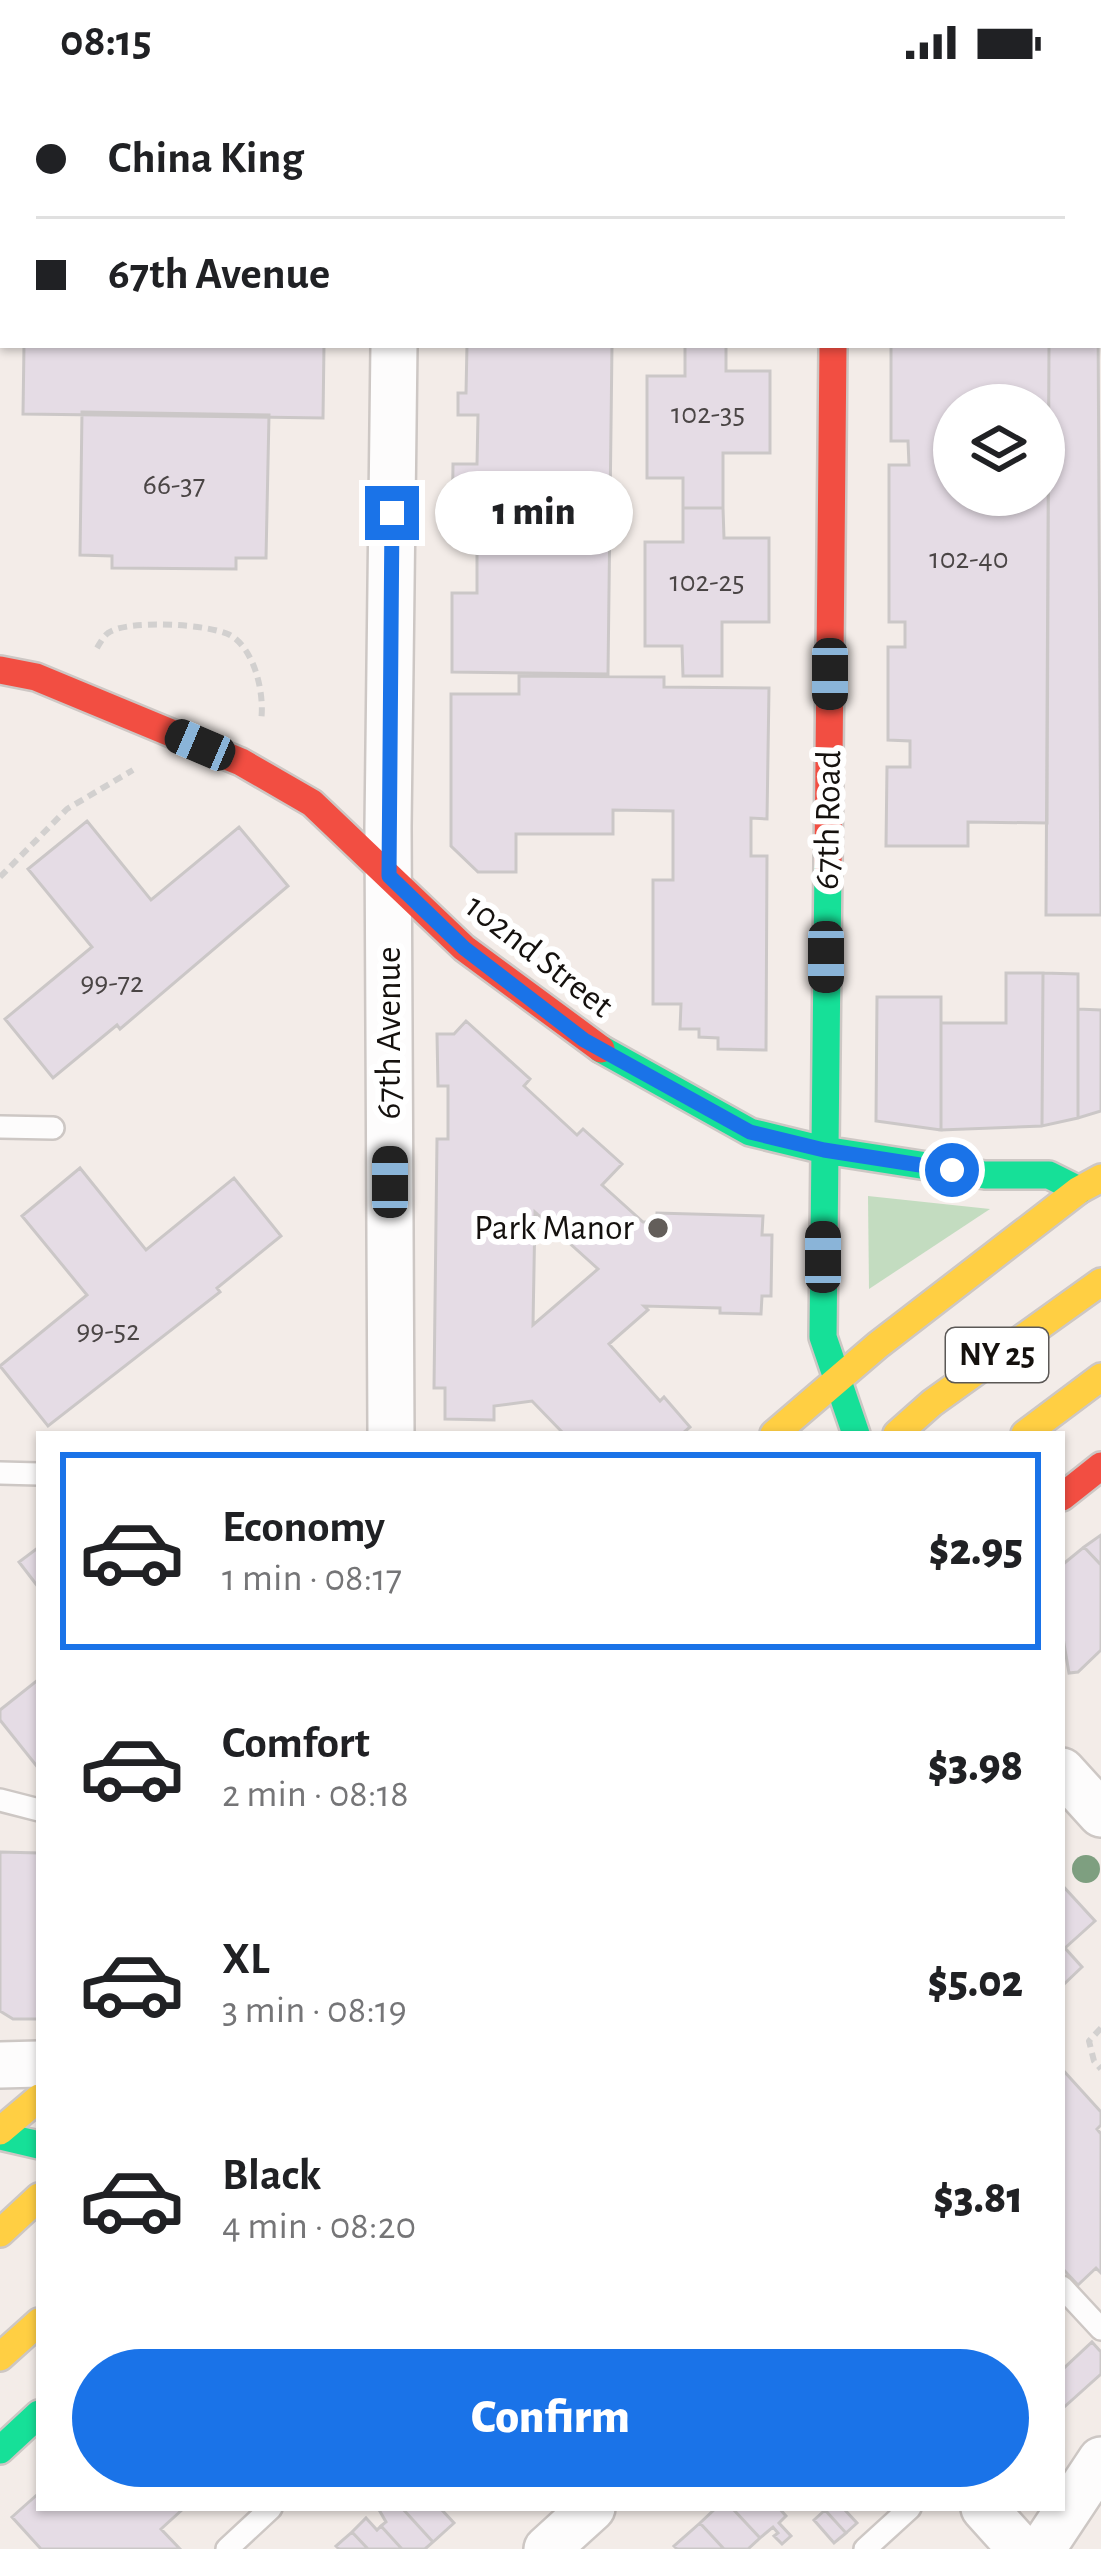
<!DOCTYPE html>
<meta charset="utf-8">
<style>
:root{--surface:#fff;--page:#f2f2f2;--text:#202124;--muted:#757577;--line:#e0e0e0;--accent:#1a73e8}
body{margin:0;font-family:"Alegreya Sans",sans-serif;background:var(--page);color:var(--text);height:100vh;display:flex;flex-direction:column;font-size:45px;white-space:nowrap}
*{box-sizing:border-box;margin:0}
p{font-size:39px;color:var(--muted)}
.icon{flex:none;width:66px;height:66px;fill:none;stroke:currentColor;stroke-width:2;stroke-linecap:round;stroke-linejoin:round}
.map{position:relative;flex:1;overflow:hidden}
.drawer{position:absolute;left:36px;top:1347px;width:1029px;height:1080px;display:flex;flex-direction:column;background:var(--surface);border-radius:0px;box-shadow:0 3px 9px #0004}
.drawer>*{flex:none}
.top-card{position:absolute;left:0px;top:0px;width:1101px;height:264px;box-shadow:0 3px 9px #0004;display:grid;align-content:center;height:264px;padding:0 36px;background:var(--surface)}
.tools{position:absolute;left:933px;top:300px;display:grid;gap:24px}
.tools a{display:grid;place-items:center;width:132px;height:132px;border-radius:50%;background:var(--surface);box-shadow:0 3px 9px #0004;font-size:60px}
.end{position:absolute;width:54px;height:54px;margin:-27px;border:15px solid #1a73e8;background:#fff;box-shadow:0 0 0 6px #fff}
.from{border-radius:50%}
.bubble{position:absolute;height:84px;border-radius:42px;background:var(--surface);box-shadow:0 3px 9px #0004;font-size:39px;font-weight:800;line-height:84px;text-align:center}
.car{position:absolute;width:36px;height:72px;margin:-36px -18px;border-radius:15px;box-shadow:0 0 9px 3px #0007;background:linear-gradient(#222 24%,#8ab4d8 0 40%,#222 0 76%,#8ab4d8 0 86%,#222 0)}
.top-card b{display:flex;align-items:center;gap:42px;height:114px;font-size:45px}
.top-card b+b{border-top:3px solid var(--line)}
.top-card i{width:30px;height:30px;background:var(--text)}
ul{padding:21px 0 0;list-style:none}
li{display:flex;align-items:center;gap:36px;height:198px;margin:0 24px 18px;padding:0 12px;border:6px solid transparent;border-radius:0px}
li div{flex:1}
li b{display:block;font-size:45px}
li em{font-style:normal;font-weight:800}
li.current{border-color:var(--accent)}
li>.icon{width:108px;height:108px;stroke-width:1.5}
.cta{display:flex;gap:24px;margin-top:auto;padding:24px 36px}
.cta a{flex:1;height:138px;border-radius:72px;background:var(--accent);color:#fff;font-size:48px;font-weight:800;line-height:138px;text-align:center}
.status{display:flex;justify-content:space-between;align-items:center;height:84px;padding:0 60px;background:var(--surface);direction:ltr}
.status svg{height:33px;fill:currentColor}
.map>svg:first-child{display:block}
</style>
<div class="status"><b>08:15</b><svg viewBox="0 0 49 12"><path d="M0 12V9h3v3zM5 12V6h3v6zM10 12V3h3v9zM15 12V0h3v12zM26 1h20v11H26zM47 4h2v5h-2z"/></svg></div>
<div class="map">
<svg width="1101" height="2465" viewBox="0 0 1101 2465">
<rect width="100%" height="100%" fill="#f3ece8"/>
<!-- green -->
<path fill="#c3dcc0" d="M868,1112L990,1125L869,1205Z"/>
<!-- building -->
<path fill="#e5dce5" stroke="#cbc7c7" stroke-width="3" fill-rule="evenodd" d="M85,0H269V3Z
M456,0H615L456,3Z
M651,0H775V3H651Z
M1082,0H1101V65L1098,3Z
M1098,105H1101V199H1098Z
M1098,227L1101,831H1046L1049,261H1098Z
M24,261H324L323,334L23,330Z
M467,261H612L608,590L452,588V509H477V461L452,460L453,380H477L478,331H458V309H466Z
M685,261H726V287H770V369H723V424H683V394H647V292H685Z
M914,261H1049L1047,739L968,738V762H886L887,683H910V657L888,656V563H905V538H889V381H909L908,357H891V262ZM954,321H1044V411H954Z
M82,328L269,331L266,474H236V485L112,484V472L80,471Z
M683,424H723L724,454H769V538H722V592H683L682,562H645V458H683Z
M519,592L664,593V603L769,604L767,735L751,734V772H767L766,966L718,965V954L699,953V945H680L681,920H653V796H673V727L613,726V750H516V788H478L451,762V610H519Z
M87,737L151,816L239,743L288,802L120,945L117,941L53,994L5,935L92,863L28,785Z
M1006,889H1043L1042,1042L941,1046V939H1006Z
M1043,889L1078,890V1034L1042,1042Z
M877,913H941V1046L876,1037Z
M1078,925L1101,926V1027L1078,1034Z
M466,937L530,995L524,1002L577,1051L583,1045L622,1080L602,1101L643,1138H657V1129L763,1132L762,1151H772L771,1212H762L761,1230L720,1229V1224L644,1222L648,1226L609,1260L660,1317L664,1313L690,1343L682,1350H564L532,1317L494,1322V1336L445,1335V1304H434L437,1055H448V1002H438L437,950H454ZM535,1128L598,1185L533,1241Z
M80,1084L146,1166L234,1094L281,1152L217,1204L220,1208L48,1342L0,1282L87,1211L22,1132Z
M1101,1451V1481L1084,1463Z
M39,1463V1504L19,1478Z
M1084,1463L1101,1481V1566L1078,1588L1069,1589L1062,1548V1481Z
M39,1595V1685L0,1636V1626Z
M0,1768L39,1769V1935H13L0,1927Z
M1062,1801L1095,1837L1065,1864L1082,1883L1062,1902Z
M1062,1985L1101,2028V2041L1097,2045L1101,2050V2189L1096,2184L1078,2201L1062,2184Z
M1092,2258L1101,2268V2290L1062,2325V2286Z
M39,2409V2424H184L161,2445L180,2465H41L12,2433Z
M378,2424H402L433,2458L425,2465H402L381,2442L386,2438Z
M402,2424H440L454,2439L433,2458Z
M716,2424H732L760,2454L748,2465H724L700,2439Z
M732,2424H779L786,2432L779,2439L791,2452L782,2460L774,2452L778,2449L773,2443L760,2454Z
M843,2424L857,2439L846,2449L825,2426Z
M825,2426L846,2449L834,2459L814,2436Z
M366,2434L377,2446L381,2442L402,2465H368L352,2448Z
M700,2439L724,2465H677L674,2462Z
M352,2448L368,2465H339L336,2462Z"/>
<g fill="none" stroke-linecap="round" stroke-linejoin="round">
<defs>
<path id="lane" d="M0,1043L53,1044
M0,1389L39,1390
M0,1716L39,1726
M1062,2203L1101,2245
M227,2465L271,2424
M865,2465L910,2424"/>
<path id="street" d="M397,3V0
M836,3V0
M391,1350L388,743L394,261
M1062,1687L1101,1730
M0,1981L39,1980
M984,2424L1021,2465
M547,2465L592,2424
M1042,2465L1101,2376"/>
<path id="fast" d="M828,780L823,1253L856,1350
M601,965L750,1048L824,1066L985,1091H1049L1079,1106
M0,2052L39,2061
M0,2366L39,2330"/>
<path id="slow" d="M774,1350L878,1261L1079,1106L1101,1094
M897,1350L932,1319L1101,1198
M1025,1350L1101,1293
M0,2047L39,2014
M0,2149L39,2113
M0,2273L39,2238"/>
<path id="jam" d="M0,586L36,593L241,678L312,719L464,864L601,965
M828,780L833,261
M1062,1413L1101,1382"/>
</defs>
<!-- lane casing -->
<use href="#lane" stroke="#cdc7c4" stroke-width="26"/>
<!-- street casing -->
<use href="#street" stroke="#cdc7c4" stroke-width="50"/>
<!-- fast casing -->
<use href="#fast" stroke="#cdc7c4" stroke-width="32"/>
<!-- slow casing -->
<use href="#slow" stroke="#cdc7c4" stroke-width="32"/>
<!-- jam casing -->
<use href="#jam" stroke="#cdc7c4" stroke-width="32"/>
<!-- path -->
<path stroke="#d2d0cf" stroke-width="6" stroke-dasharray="9 6" stroke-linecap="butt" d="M97,564C100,559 103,553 108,549C127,535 209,540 230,551C255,565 265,611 261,637
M0,793L67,725L133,686
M1101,1944L1089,1957L1094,1977L1101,1985"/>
<!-- lane -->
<use href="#lane" stroke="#fdfcfc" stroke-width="21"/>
<!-- street -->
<use href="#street" stroke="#fdfcfc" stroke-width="45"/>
<!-- fast -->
<use href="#fast" stroke="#16e098" stroke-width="27"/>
<!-- slow -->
<use href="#slow" stroke="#ffcf43" stroke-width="27"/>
<!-- jam -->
<use href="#jam" stroke="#f24e42" stroke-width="27"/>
</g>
<!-- trees -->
<circle fill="#7e9f80" cx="1086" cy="1785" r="14"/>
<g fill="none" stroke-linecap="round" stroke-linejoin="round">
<!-- route -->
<path stroke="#1a73e8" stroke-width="15" d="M392,429L389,792L464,864L584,956L750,1048L824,1066L952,1086"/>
</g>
<!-- markers -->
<circle fill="#635e5a" stroke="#fff" stroke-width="4.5" cx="658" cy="1144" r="12"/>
<g text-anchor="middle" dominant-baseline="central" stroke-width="12" stroke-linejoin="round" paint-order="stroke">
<!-- number labels -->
<g font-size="30" fill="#4a4545">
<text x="708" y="330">102-35</text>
<text x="174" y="401">66-37</text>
<text x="969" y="475">102-40</text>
<text x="707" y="498">102-25</text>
<text x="112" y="899">99-72</text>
<text x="108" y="1247">99-52</text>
</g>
<!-- shield labels -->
<rect fill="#fff" stroke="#5b5856" stroke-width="3" x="946" y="1244" width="102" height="54" rx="9"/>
<g font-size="33" font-weight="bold" fill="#15110e">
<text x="997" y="1271">NY 25</text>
</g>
<!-- street labels -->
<g font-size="36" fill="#15110e" stroke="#fff">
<text transform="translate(828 736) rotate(-89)">67th Road</text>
<text transform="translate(539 872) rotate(38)">102nd Street</text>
<text transform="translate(389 949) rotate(-90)">67th Avenue</text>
</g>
<!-- poi labels -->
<g font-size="36" fill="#15110e" stroke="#fff" text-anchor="end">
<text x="634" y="1144">Park Manor</text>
</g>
</g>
</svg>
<div class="tools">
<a><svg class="icon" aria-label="layers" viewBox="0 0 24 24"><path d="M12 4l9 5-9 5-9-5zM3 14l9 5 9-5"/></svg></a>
</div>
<i class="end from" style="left:952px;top:1086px"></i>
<i class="end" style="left:392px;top:429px"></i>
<div class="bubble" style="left:435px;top:387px;width:198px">1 min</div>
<i class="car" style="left:830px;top:590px;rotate:180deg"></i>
<i class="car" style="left:200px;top:661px;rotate:293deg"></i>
<i class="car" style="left:826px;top:873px;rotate:180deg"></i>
<i class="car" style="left:390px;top:1098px;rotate:0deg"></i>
<i class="car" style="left:823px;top:1173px;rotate:0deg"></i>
<div class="top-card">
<b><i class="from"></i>China King</b>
<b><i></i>67th Avenue</b>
</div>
<section class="drawer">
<ul>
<li class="current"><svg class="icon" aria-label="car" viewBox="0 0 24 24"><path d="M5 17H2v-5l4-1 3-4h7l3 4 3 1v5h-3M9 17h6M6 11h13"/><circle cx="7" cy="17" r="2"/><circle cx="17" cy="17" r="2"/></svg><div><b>Economy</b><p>1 min · 08:17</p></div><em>$2.95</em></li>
<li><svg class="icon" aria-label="car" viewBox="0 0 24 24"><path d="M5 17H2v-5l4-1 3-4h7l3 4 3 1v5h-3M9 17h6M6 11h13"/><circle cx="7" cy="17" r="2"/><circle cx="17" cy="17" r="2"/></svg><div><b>Comfort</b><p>2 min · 08:18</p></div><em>$3.98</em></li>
<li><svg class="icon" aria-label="car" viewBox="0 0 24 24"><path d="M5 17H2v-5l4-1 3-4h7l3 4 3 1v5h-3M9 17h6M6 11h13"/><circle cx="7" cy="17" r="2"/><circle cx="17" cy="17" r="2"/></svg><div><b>XL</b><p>3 min · 08:19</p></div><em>$5.02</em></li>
<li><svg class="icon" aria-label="car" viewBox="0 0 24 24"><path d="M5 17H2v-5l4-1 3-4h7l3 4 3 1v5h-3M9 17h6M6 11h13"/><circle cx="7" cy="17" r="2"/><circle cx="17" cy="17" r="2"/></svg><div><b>Black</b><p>4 min · 08:20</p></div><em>$3.81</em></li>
</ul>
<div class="cta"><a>Confirm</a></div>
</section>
</div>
